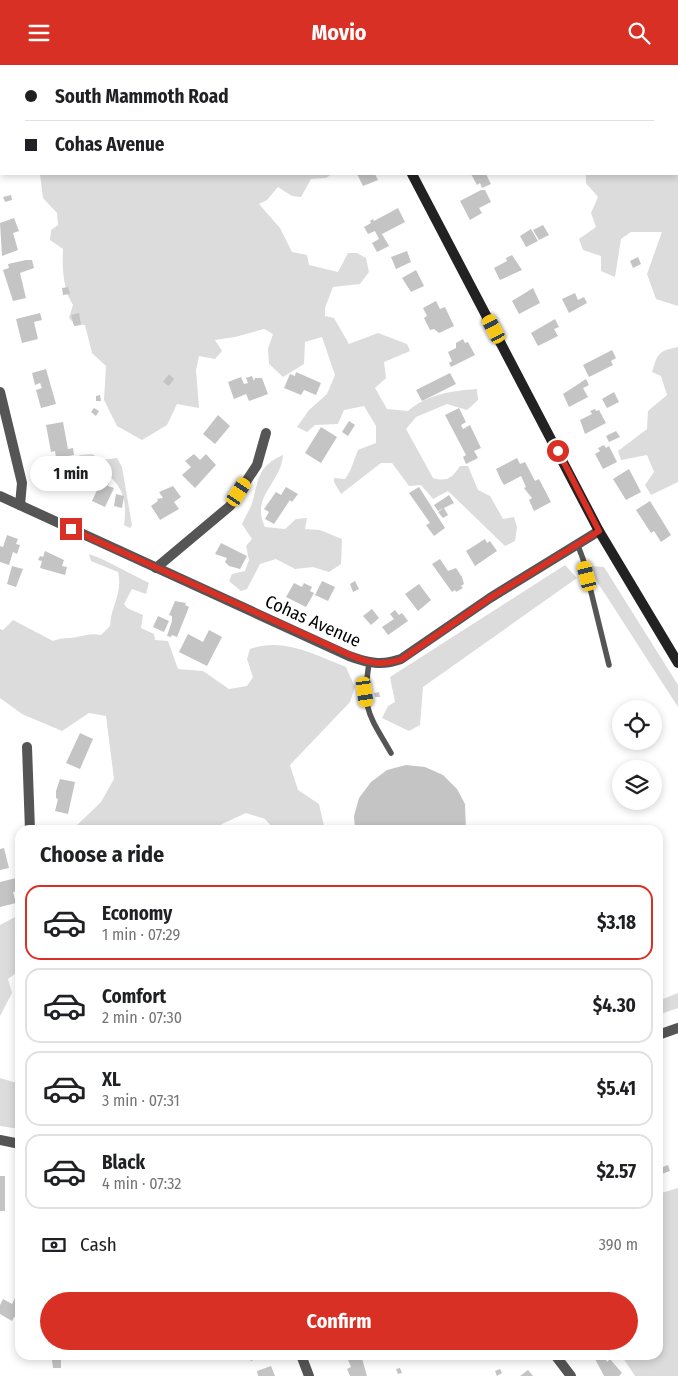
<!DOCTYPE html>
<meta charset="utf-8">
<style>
:root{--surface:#fff;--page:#f2f2f2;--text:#202124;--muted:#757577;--line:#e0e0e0;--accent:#d93025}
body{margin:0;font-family:"Fira Sans Condensed",sans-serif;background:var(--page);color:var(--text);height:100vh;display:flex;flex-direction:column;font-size:19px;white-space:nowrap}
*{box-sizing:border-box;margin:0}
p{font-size:16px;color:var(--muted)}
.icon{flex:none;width:28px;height:28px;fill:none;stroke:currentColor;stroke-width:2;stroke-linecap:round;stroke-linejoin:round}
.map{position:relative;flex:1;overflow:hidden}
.details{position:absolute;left:15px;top:760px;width:648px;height:535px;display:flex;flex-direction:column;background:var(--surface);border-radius:15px;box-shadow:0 2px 8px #0003}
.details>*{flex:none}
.banner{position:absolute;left:0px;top:0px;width:679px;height:110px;box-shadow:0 2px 8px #0003;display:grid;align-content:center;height:110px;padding:0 25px;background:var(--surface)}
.fabs{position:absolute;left:612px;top:635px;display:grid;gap:10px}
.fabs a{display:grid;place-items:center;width:50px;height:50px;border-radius:50%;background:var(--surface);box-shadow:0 2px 8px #0003;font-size:25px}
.end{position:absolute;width:22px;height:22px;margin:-11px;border:6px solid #d93025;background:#fff;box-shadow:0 0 0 2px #fff}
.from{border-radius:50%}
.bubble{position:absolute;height:35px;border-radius:18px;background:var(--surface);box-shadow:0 2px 8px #0003;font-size:16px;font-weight:700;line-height:35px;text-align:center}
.car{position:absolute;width:15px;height:30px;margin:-15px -8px;border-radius:6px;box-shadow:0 0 4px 1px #0007;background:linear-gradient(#f5c518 24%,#345 0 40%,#f5c518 0 76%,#345 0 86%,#f5c518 0)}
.banner b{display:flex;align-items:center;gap:18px;height:48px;font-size:19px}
.banner b+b{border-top:1px solid var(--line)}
.banner i{width:12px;height:12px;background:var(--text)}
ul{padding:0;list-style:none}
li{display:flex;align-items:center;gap:15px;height:75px;margin:0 10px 8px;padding:0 15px;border:2px solid var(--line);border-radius:15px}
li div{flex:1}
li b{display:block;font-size:19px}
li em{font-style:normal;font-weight:700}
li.current{border-color:var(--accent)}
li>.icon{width:45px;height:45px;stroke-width:1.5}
h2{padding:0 25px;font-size:22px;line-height:60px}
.pay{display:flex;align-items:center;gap:12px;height:55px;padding:0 25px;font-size:19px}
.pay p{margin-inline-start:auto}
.action{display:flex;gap:10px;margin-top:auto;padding:10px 25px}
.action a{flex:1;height:58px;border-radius:30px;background:var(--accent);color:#fff;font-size:20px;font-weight:700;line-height:58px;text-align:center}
header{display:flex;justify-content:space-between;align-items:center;height:65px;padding:0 25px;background:var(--accent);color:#fff;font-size:22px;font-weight:700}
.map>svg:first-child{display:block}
</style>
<header><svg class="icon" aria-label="menu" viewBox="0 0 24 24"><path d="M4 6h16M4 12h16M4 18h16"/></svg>Movio<svg class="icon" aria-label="search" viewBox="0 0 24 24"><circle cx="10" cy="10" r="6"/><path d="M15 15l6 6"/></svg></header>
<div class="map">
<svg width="678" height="1311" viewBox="0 0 678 1311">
<rect width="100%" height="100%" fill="#fff"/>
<!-- green -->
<path fill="#dcdcdc" d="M2,0H212L3,1Z
M537,0H678V241L656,234L647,209L662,167H631L621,174L615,212L601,206V191L583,185L579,174L596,162L591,148L598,132L586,118V109H678V1Z
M40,109H332L326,113L311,114L301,132L292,131L278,122L267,135L259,139L280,163L292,187L307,190L309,200L338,207L348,188H357L366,193L369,207L360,219L333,222L325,243V251L334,253L349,279L378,268L407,279L410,286L384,297L386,313L375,323L387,344L408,346C428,329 451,326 477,324L478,335L467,345L447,339L416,352L406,364L433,413C447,417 452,413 460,401H468L478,425L490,431L503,454L514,452L517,462L515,476L505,481L448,426L433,434L421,420L409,421L392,398H381L341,429L334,417V413L345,414L350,406L358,385L376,378V361L364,341L344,345L338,359L315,360L307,367L297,362L309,345L327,329L335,310L322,272L305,277L304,299L283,312L269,299L268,284L273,269L264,264L235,272L215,275L222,286L215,294L199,291L196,305L199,343L177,339L167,360L142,375L117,361L104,335L106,301L92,288L85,260L75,259L69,253L73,240C63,225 62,202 63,184L50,175L51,165L58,160L57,148L43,133Z
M678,282V417L651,430L645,420L654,407L647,390L621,395L618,386L647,364L648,346L667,330L661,311L652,307C658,288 658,286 678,282Z
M92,389L102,395L117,393L122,402L132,460L130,463L124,460C127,437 124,420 103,407L93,417L76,422L67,418L63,403L80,390Z
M283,390C281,419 250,431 265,462L285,464L296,454L307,453L305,464L320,465L342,474L341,499L329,507L313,502L295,504L276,494L260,499L247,524L241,526L229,516L232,509L245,506L249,495L246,481L252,474L242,459C245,453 248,447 251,441C259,418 255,402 283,390Z
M89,489L102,494L149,518L146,529L132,524L124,539L127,543L143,550L141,563L154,569L155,575L168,576L178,604L203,606L229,624L247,621L253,612L247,594L250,584C284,572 315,590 346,602L355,622L350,637L290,700L298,725L319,739L325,765H275L265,754L246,748L222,759L217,765H72L101,737L114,714L106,651L89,648L62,666L22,649L0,633V564L3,565L13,555L53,576C63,572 68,574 77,572C86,570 91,568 101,570L110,561C111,540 123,529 118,507L91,496Z
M565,500L577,513L423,622L420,660L409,666L382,653L388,641L395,637L390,612Z
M591,501L604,502L678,620V642L596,515Z
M17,851L20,852V905L8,914L12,928L0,951V860Z
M678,928V943L658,950V936Z
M0,1013L20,1019V1064L0,1061Z
M678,1123V1311H635L621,1290H658V1129Z"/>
<!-- building -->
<path fill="#c4c4c4" d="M357,109H375L378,115L363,121Z
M471,109H486L491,119L482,123L480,118L477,120Z
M481,125H485L491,137L479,143L482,148L470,155L460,136Z
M11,130L12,135L5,137L3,132Z
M398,143L405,157L382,169L389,181L377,187L372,178L379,174L375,166L368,169L364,162L371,158L370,156L373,154L374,156Z
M14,153L19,166L13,168L18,185L2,191L0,158Z
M543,160L549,170L539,175L533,165Z
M531,164L538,176L526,182L520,171Z
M407,186L411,197L396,204L391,192Z
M512,190L522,205L500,215L494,203L507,196L506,193Z
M638,192L641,199L633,203L630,196Z
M26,195H32L34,203L20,208L26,233L13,236L3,205L9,203L8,199Z
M416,205L424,221L411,227L402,213Z
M68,222L70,229L63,230L62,223Z
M533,223L540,238L519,249L512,236Z
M575,228L578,235L584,232L587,238L569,248L562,234Z
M436,236L440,244L445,242L454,261L439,268L434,264L430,265L424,253L427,251L423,243Z
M40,248L42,255L34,257L38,274L22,278L16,254Z
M79,248L81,260L74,261L71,250Z
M555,254L559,262L554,264L558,271L538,281L531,268Z
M463,274L465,278L468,277L475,290L451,302L449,298L452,296L448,287L456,283V278Z
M612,285L616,293L611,296L613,300L589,312L583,300Z
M46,304L56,339L41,343L36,325L42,323L40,318L35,320L32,308Z
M296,307L321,318L316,330L304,325L301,330L284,323L290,309L295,311Z
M450,308L456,319L422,336L416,325Z
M169,309L174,314L169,321L163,317Z
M252,311L254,316L255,313H262L268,329L249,336L246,329L234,334L228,317L241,312L244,319L248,318L246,313Z
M586,314L589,320L583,323L588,332L569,342L563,329Z
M614,327L619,337L607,343L602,334Z
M100,330L101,336H96V331Z
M94,343L99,346L96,351L91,347Z
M459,343L466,357L461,360L463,364L470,360L481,383L474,386L478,393L466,399L463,392L466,390L445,350Z
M595,344L596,346L599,345L606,358L585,369L580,355L592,349L590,346Z
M218,350L230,361L215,379L203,369Z
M349,356L355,360L348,371L342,367Z
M63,357L68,384L73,383L74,390L56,393L55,386L51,387L46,360Z
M321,362L337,372L321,398L305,388Z
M616,366L620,372L609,377L606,371Z
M604,380L606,383L609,381L617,397L603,404L595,389L600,386L598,383Z
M194,389L200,395L206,389L216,400L195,423L182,410L191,402L185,396Z
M517,393L520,399L525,397L535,416L539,414L551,437L534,446L529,435L532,433L524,423L526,422L521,411L504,420L501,415L496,404Z
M629,404L641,427L626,435L613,414Z
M104,410L111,414L108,421L114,423L105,442L92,436Z
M173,421L181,432L174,437L179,444L160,455L151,441L158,436L157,434L163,433L159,427Z
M286,422L298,429L292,437L290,435L274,459L265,454L269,447L264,444L276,427L281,430Z
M419,422L445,463L434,471L426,460L430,458L409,428Z
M116,429L124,431L122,443L114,441Z
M449,430L454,438L438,446L434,440Z
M650,436L671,470L661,477L654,466L651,468L636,445Z
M444,443L448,450L443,453L438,447Z
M7,470L18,474L16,479L20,480L17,489L13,487L9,500L0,497V481L3,482Z
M485,474L487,478L490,476L497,486L475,501L466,486Z
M221,478L247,491L240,504L229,501L225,497L227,493L215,489Z
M45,486L64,495L62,501L67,502L65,510L40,503L42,496L38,495L40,491L43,492Z
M440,494L448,506L456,503L462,512L464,519L461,521L463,523L456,527L455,525L452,527L432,499Z
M12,501L23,504L16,522L7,519Z
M322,516L335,522L328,536L315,530Z
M355,516L359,524L353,527L350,519Z
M294,518L302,522L304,518L312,522L310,526L314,528L306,542L286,532Z
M419,519L431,535L418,546L405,529Z
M175,536L186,538L185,540L189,542L177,572L172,570L171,572L167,571L172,556V551L169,550Z
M372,544L379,553L371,560L363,551Z
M395,545L399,550L402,548L408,556L388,570L382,562L394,554L390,549Z
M158,551L169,556L164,567L153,562Z
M209,565L222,572L207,601L179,587L188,569L203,577Z
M379,627L380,632H375L374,628Z
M80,668L93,674L80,704L66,698Z
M406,700L425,702L443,710L457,724L465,739L466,765H355L354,751L359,733L371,717L387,705Z
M60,714L75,717L68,749L55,746L58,734L56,733V726Z
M4,783L9,803L0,805V784Z
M16,813L19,826L13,827L16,838L0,842V817Z
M668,1100L670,1106L659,1110L658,1104Z
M0,1111H5V1146H0Z
M15,1233L20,1236V1254L14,1252L12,1256L0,1249V1240L3,1234L12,1239Z
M249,1290H265L251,1296Z
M346,1290H361L367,1311H350L347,1304L351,1302Z
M596,1290H609L605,1293L607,1297L610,1294L622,1308L619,1311H604L594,1292Z
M52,1295H61V1303H53Z
M271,1301L275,1311H258L257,1306Z
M400,1303L402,1308L398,1309L396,1304Z
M500,1304L502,1308L497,1311L495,1306Z
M528,1305L533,1311H520Z"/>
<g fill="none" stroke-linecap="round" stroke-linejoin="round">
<!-- service -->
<path stroke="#555" stroke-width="5.5" d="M577,478L583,494L609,600
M369,598C362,645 368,648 391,688"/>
<!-- minor -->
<path stroke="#555" stroke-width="10" d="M0,327L22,418L20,440
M156,503L230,441L257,400L266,368
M27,682L30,765
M658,970L678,963
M0,1075L20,1079
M301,1290L309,1311
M555,1290L571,1311"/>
<!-- tertiary -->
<path stroke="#555" stroke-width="10" d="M0,431L349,591C368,598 382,601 401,594L490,533L599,466"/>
<!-- secondary -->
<path stroke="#222" stroke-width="10" d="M356,0V1
M412,109L599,466L678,598"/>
</g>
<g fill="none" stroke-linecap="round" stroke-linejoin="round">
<!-- route -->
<path stroke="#d93025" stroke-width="6" d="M71,464L350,590C368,598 382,601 402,594L490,533L599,466L558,386"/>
</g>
<g text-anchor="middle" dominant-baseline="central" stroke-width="4" stroke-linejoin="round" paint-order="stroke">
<!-- street labels -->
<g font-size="18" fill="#000" stroke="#fff">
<text transform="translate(313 556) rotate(24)">Cohas Avenue</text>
</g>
</g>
</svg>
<div class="fabs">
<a><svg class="icon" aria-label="locate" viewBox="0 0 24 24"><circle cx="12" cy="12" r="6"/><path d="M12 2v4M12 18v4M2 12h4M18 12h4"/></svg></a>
<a><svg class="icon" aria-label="layers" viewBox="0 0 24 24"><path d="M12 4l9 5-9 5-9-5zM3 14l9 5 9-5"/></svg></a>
</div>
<i class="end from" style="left:558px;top:386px"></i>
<i class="end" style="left:71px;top:464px"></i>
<div class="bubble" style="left:30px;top:391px;width:82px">1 min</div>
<i class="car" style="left:494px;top:264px;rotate:332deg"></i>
<i class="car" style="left:239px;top:427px;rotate:33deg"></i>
<i class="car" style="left:587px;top:511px;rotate:346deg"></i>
<i class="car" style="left:365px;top:627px;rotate:172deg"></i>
<div class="banner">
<b><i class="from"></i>South Mammoth Road</b>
<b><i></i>Cohas Avenue</b>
</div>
<section class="details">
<h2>Choose a ride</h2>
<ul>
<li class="current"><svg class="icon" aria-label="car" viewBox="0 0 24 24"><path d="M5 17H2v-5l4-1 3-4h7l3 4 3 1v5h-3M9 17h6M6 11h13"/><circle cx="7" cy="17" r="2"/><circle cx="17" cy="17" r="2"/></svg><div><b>Economy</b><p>1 min · 07:29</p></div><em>$3.18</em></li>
<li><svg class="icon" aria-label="car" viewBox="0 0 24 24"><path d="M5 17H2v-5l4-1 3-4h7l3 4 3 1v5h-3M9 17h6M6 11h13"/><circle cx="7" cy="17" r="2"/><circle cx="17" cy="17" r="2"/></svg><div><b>Comfort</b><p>2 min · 07:30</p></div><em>$4.30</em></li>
<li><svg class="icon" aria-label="car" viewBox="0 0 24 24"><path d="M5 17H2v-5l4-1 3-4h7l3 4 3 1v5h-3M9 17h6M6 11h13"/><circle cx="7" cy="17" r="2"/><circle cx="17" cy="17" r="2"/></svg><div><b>XL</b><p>3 min · 07:31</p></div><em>$5.41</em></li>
<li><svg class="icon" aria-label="car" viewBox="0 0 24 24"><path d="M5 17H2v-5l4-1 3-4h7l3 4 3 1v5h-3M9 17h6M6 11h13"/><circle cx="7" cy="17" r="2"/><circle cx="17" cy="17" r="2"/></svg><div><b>Black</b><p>4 min · 07:32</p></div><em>$2.57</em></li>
</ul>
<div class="pay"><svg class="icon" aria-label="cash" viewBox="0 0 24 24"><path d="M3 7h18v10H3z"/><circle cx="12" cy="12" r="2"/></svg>Cash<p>390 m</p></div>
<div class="action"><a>Confirm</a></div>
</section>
</div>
